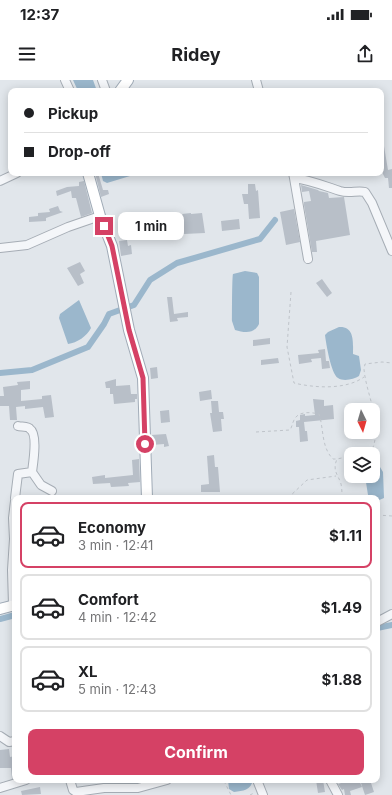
<!DOCTYPE html>
<meta charset="utf-8">
<style>
:root{--surface:#fff;--page:#f6f6f6;--text:#202124;--muted:#757577;--line:#e0e0e0;--accent:#d54165}
body{margin:0;font-family:Inter,sans-serif;background:var(--page);color:var(--text);height:100vh;display:flex;flex-direction:column;font-size:15px;white-space:nowrap}
*{box-sizing:border-box;margin:0}
p{font-size:13px;color:var(--muted)}
.icon{flex:none;width:22px;height:22px;fill:none;stroke:currentColor;stroke-width:2;stroke-linecap:round;stroke-linejoin:round}
.map{position:relative;flex:1;overflow:hidden}
.details{position:absolute;left:12px;top:415px;width:368px;height:288px;display:flex;flex-direction:column;background:var(--surface);border-radius:8px;box-shadow:0 2px 10px #0003}
.details>*{flex:none}
.banner{position:absolute;left:8px;top:8px;width:376px;height:88px;border-radius:8px;box-shadow:0 2px 10px #0003;display:grid;align-content:center;height:88px;padding:0 16px;background:var(--surface)}
.needle{width:26px;rotate:175deg}
.tools{position:absolute;left:344px;top:323px;display:grid;gap:8px}
.tools a{display:grid;place-items:center;width:36px;height:36px;border-radius:8px;background:var(--surface);box-shadow:0 2px 10px #0003;font-size:20px}
.end{position:absolute;width:18px;height:18px;margin:-9px;border:5px solid #d54165;background:#fff;box-shadow:0 0 0 2px #fff}
.from{border-radius:50%}
.bubble{position:absolute;height:28px;border-radius:8px;background:var(--surface);box-shadow:0 2px 10px #0003;font-size:13px;font-weight:700;line-height:28px;text-align:center}
.banner b{display:flex;align-items:center;gap:14px;height:38px;font-size:15px}
.banner b+b{border-top:1px solid var(--line)}
.banner i{width:10px;height:10px;background:var(--text)}
ul{padding:7px 0 0;list-style:none}
li{display:flex;align-items:center;gap:12px;height:66px;margin:0 8px 6px;padding:0 8px;border:2px solid var(--line);border-radius:8px}
li div{flex:1}
li b{display:block;font-size:15px}
li em{font-style:normal;font-weight:700}
li.selected{border-color:var(--accent)}
li>.icon{width:36px;height:36px;stroke-width:1.5}
.action{display:flex;gap:8px;margin-top:auto;padding:8px 16px}
.action a{flex:1;height:46px;border-radius:8px;background:var(--accent);color:#fff;font-size:16px;font-weight:700;line-height:46px;text-align:center}
.status{display:flex;justify-content:space-between;align-items:center;height:28px;padding:0 20px;background:var(--surface);direction:ltr}
.status svg{height:11px;fill:currentColor}
header{display:flex;justify-content:space-between;align-items:center;height:52px;padding:0 16px;background:var(--surface);font-size:18px;font-weight:700}
.map>svg:first-child{display:block}
</style>
<div class="status"><b>12:37</b><svg viewBox="0 0 49 12"><path d="M0 12V9h3v3zM5 12V6h3v6zM10 12V3h3v9zM15 12V0h3v12zM26 1h20v11H26zM47 4h2v5h-2z"/></svg></div>
<header><svg class="icon" aria-label="menu" viewBox="0 0 24 24"><path d="M4 6h16M4 12h16M4 18h16"/></svg>Ridey<svg class="icon" aria-label="share" viewBox="0 0 24 24"><path d="M12 15V3M7 8l5-5 5 5M5 13v7h14v-7"/></svg></header>
<div class="map">
<svg width="392" height="715" viewBox="0 0 392 715">
<rect width="100%" height="100%" fill="#e1e6eb"/>
<!-- water -->
<path fill="#9bb7cc" d="M73,0H93L97,11H78Z
M101,93H130V96L107,103L103,101Z
M245,191L257,193L259,197V244C254,254 245,253 235,250C234,247 233,244 232,241C232,236 232,196 233,194Z
M79,220L91,248C87,256 77,263 68,264L59,238L60,234Z
M339,247C355,246 353,263 353,274L359,276L361,290L359,296C354,299 344,302 338,298C331,294 326,263 325,255L328,252Z
M373,386L380,387L383,392L384,418L377,421V418H369L368,415L365,396H373Z
M228,700H253C251,710 243,711 234,712L229,709Z"/>
<g fill="none" stroke-linecap="round" stroke-linejoin="round">
<!-- canal -->
<path stroke="#9bb7cc" stroke-width="6" d="M0,293L32,290L88,267L104,244L109,234L134,225L150,200L177,183L260,159L275,140
M0,539L15,535
M377,548L392,545"/>
</g>
<!-- building -->
<path fill="#b8bfc8" d="M381,66H384L388,90L392,89V108H389L388,98H385L383,94Z
M95,93H98L103,110H108L109,114L101,117Z
M84,101L92,133L81,137L76,118H72L71,111L57,116L56,111L67,107L79,106V102Z
M248,104H255L256,111L258,110L260,138L249,139L248,124H244L242,114H248Z
M301,105L318,110L319,111L328,113L329,118L344,117L350,155L316,161L317,172H312L304,125V122L311,121L309,111L302,112Z
M58,126L60,131L63,132L46,138V141L29,142V137L38,136V133L50,132L49,129Z
M294,129L300,162L286,165L280,132Z
M191,133V134L202,133L205,153L184,154L182,134Z
M169,135L170,148L156,151L155,142L163,141L162,136Z
M239,139L240,149L222,151L221,141Z
M127,160L128,166L131,165L132,174L121,176L119,161Z
M80,182L85,191L80,194L84,203L78,206L67,188Z
M322,199L332,213L327,217L316,203Z
M167,217H172L174,234L188,232V237L177,238L178,241L170,242Z
M270,258V264L253,266V260Z
M325,269L326,281H329L330,288L322,289L321,278L311,279L312,282L299,284L298,275L319,273L318,270Z
M278,278L279,283L261,285V280Z
M157,287L158,298L151,299L150,288Z
M116,299V306L130,305L131,314H137V319H135V322L114,324L113,314H110V308H106L105,302Z
M30,301V309L21,310V321L42,319V316L51,315L54,337L45,338L43,327L25,329V326L16,327L17,340H10L9,326H0V316H4L3,307L18,305L17,302Z
M211,310L212,319L200,321L199,312Z
M313,319L324,320V326L333,325L334,339L304,342L305,351H307L308,361L300,362L299,347H296V341L300,340V335L305,334V336L315,335Z
M211,321H218L219,332H223L224,339H221L222,351L213,352L210,333H212Z
M169,330L170,342L161,343L160,331Z
M166,354L169,366L164,367V364L152,365L151,355Z
M214,375L215,387H218L220,412H201V405L209,404L207,376Z
M139,379L140,402L128,403L129,406L111,407L110,403L93,404L92,397L105,395V398L133,395L132,380Z
M9,669L10,677L15,676V698L12,699L11,688H0V670Z
M316,700H323L325,712L318,713Z
M351,700H359L362,707L350,711L351,715H345L344,709L342,710L338,704Z
M370,700L374,712L365,715L361,703Z
M40,707L41,714L22,715L21,711Z"/>
<g fill="none" stroke-linecap="round" stroke-linejoin="round">
<defs>
<path id="minor" d="M65,0L70,11
M102,0L106,11
M256,0L259,11
M293,93L294,98C310,100 325,106 340,111C350,114 357,110 365,112L372,123L392,171
M294,98L308,179
M0,101L17,93
M0,168L27,165L68,147L100,136
M32,392L41,405L52,411
M15,418L18,394L32,392C33,384 38,354 30,349C28,346 21,347 18,346
M13,525L12,490L14,459L13,438L15,421
M377,542L392,534
M0,656L9,662L15,661
M70,700L73,710L76,712L104,708H138L167,700
M257,700L263,715
M330,700L338,715
M0,708L26,700"/>
<path id="major" d="M120,11L128,0
M88,93L100,136L112,166L129,250L143,298L147,418
M0,529L15,525"/>
</defs>
<!-- minor casing -->
<use href="#minor" stroke="#a6adb5" stroke-width="10"/>
<!-- major casing -->
<use href="#major" stroke="#a0abb7" stroke-width="12"/>
<!-- path -->
<path stroke="#bfc4ca" stroke-width="1" stroke-dasharray="3 3" stroke-linecap="butt" d="M291,212L287,267L294,303C315,308 346,310 364,297
M256,352L290,350C292,347 292,344 294,340C298,331 310,332 319,334C324,349 321,367 333,379H337
M370,374C385,347 366,315 364,289L365,284L382,282L392,283
M288,418L307,400L336,396
M342,418C342,414 342,409 341,404C338,394 332,391 337,379L351,376
M377,435L392,436
M224,701L231,715
M250,715L254,713"/>
<!-- minor -->
<use href="#minor" stroke="#f4f6f9" stroke-width="8"/>
<!-- major -->
<use href="#major" stroke="#fff" stroke-width="10"/>
</g>
<g fill="none" stroke-linecap="round" stroke-linejoin="round">
<!-- route -->
<path stroke="#d54165" stroke-width="5" d="M104,146L112,166L129,250L143,298L145,364"/>
</g>
</svg>
<div class="tools">
<a><svg class="needle" viewBox="-14 -14 28 28"><path d="M0-13l5 13h-10z" fill="#e53935"/><path d="M0 13l5-13h-10z" fill="#757577"/></svg></a>
<a><svg class="icon" aria-label="layers" viewBox="0 0 24 24"><path d="M12 4l9 5-9 5-9-5zM3 14l9 5 9-5"/></svg></a>
</div>
<i class="end from" style="left:145px;top:364px"></i>
<i class="end" style="left:104px;top:146px"></i>
<div class="bubble" style="left:118px;top:132px;width:66px">1 min</div>
<div class="banner">
<b><i class="from"></i>Pickup</b>
<b><i></i>Drop-off</b>
</div>
<section class="details">
<ul>
<li class="selected"><svg class="icon" aria-label="car" viewBox="0 0 24 24"><path d="M5 17H2v-5l4-1 3-4h7l3 4 3 1v5h-3M9 17h6M6 11h13"/><circle cx="7" cy="17" r="2"/><circle cx="17" cy="17" r="2"/></svg><div><b>Economy</b><p>3 min · 12:41</p></div><em>$1.11</em></li>
<li><svg class="icon" aria-label="car" viewBox="0 0 24 24"><path d="M5 17H2v-5l4-1 3-4h7l3 4 3 1v5h-3M9 17h6M6 11h13"/><circle cx="7" cy="17" r="2"/><circle cx="17" cy="17" r="2"/></svg><div><b>Comfort</b><p>4 min · 12:42</p></div><em>$1.49</em></li>
<li><svg class="icon" aria-label="car" viewBox="0 0 24 24"><path d="M5 17H2v-5l4-1 3-4h7l3 4 3 1v5h-3M9 17h6M6 11h13"/><circle cx="7" cy="17" r="2"/><circle cx="17" cy="17" r="2"/></svg><div><b>XL</b><p>5 min · 12:43</p></div><em>$1.88</em></li>
</ul>
<div class="action"><a>Confirm</a></div>
</section>
</div>
